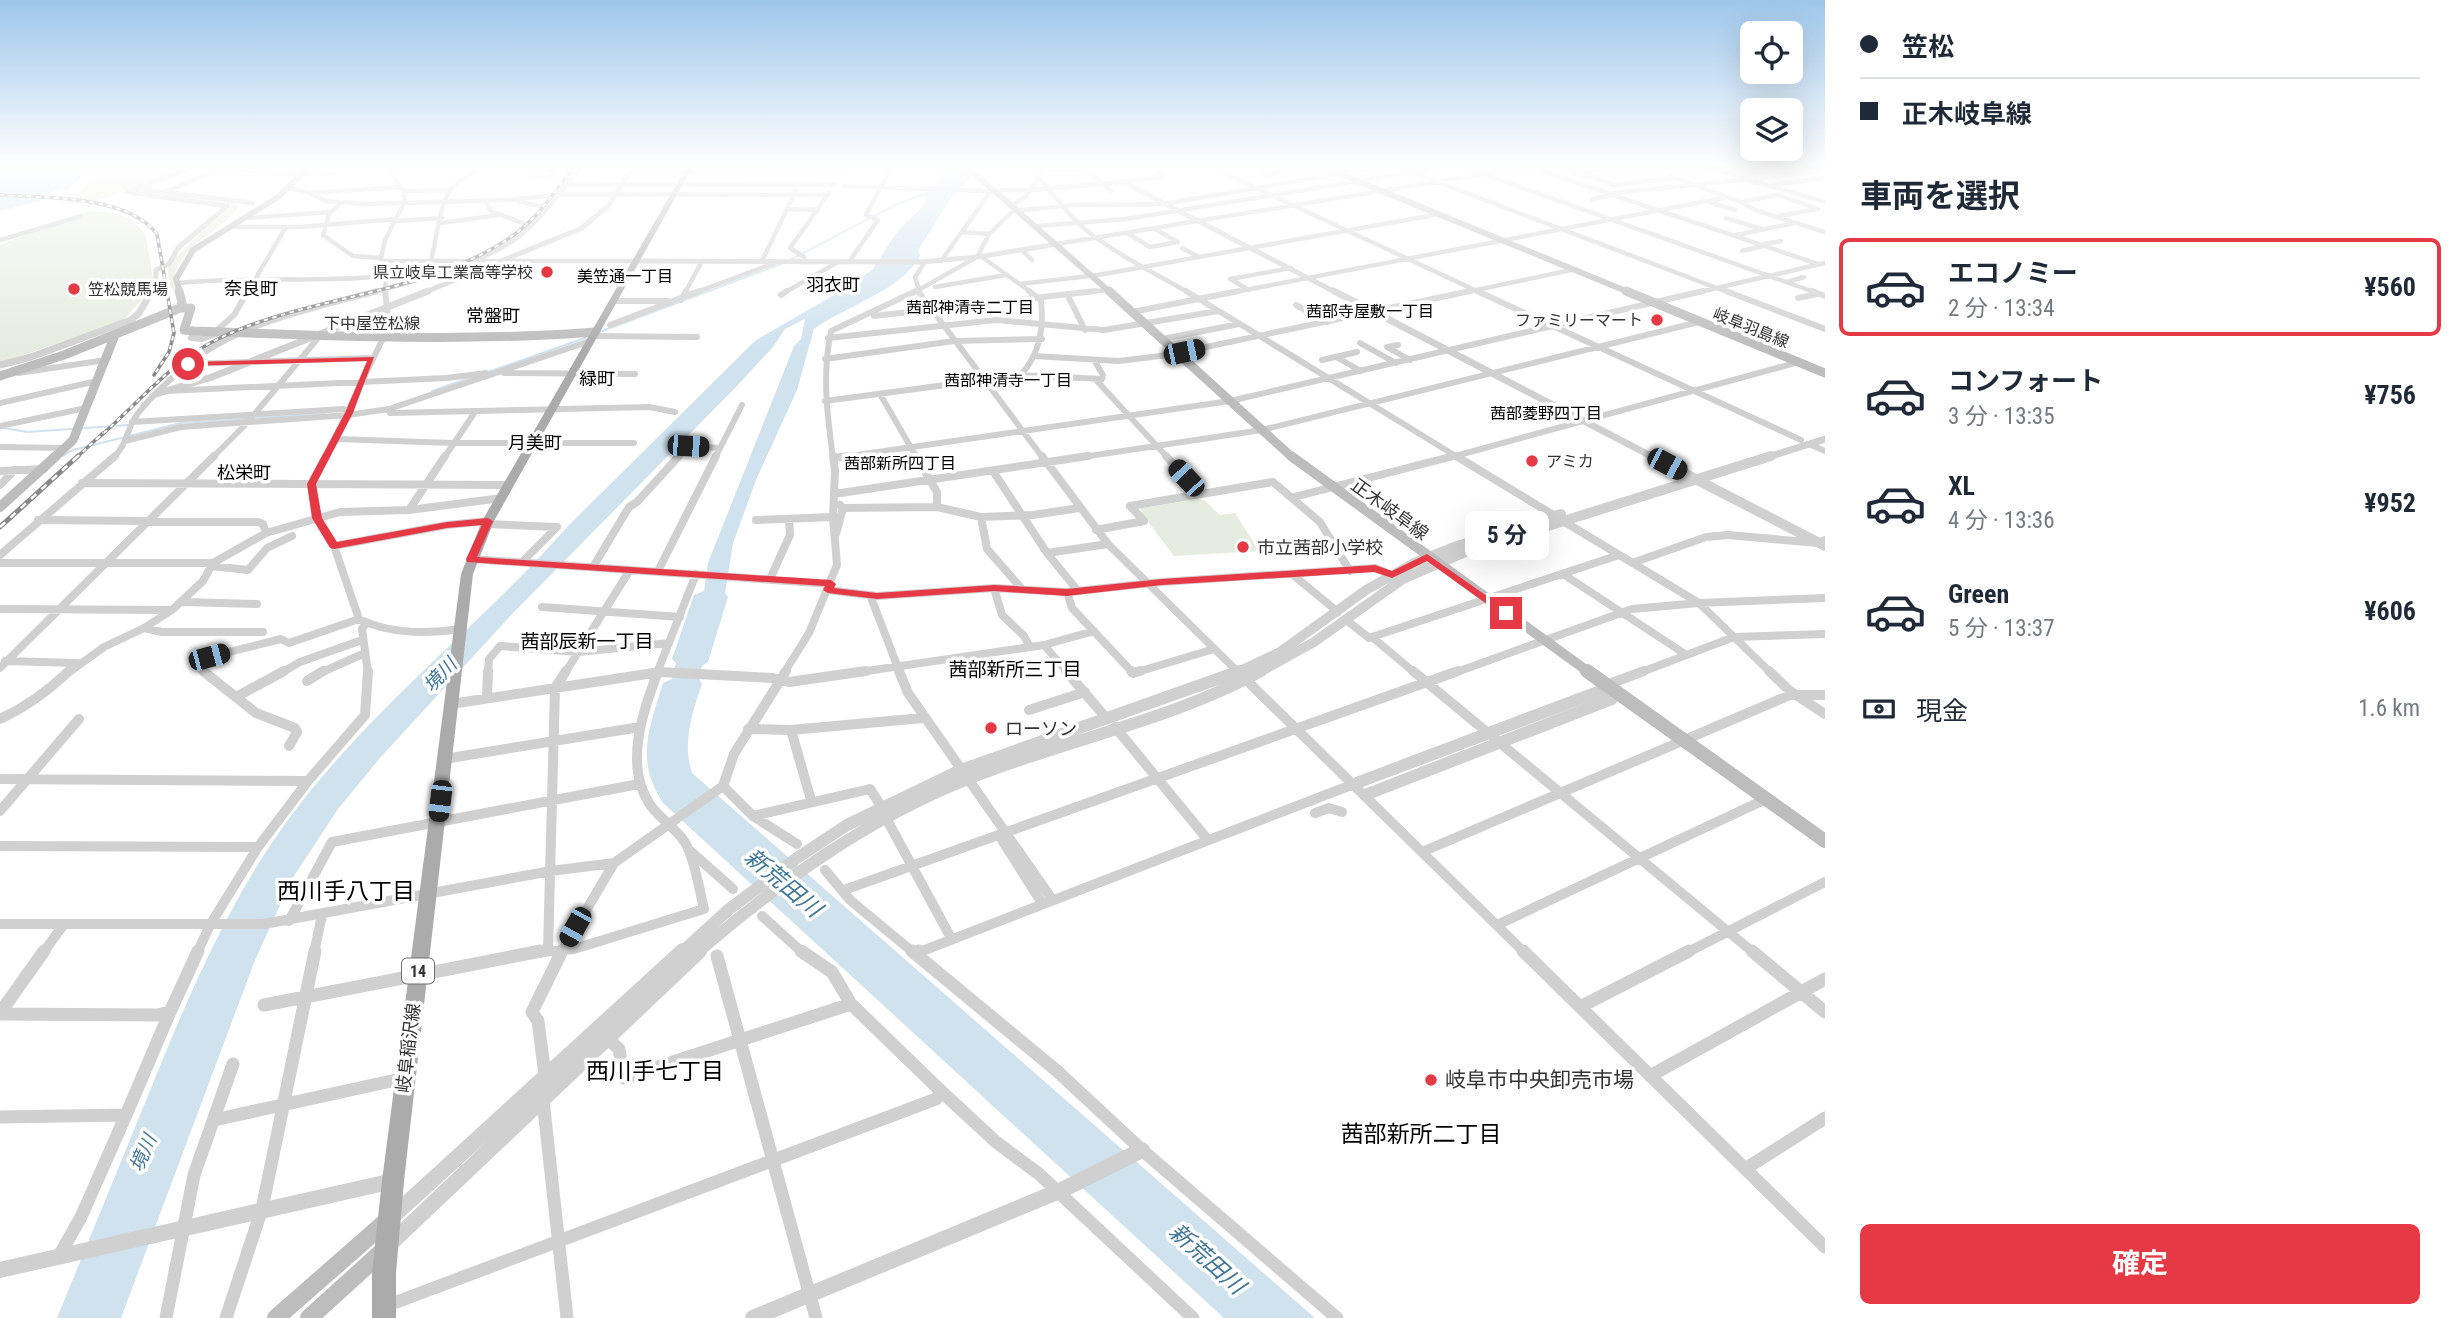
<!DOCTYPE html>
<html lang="ja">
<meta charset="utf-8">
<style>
:root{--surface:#fff;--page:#f2f2f3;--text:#1f2937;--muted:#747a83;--line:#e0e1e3;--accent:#e63946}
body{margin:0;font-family:"Roboto Condensed","Noto Sans JP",sans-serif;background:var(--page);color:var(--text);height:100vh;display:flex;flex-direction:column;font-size:26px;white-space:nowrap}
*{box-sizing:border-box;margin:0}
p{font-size:23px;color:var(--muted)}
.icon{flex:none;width:38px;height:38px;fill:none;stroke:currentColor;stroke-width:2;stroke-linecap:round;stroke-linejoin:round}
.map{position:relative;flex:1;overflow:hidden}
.drawer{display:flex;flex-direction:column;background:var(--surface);width:630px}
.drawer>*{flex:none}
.top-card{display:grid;align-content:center;height:154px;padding:0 35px;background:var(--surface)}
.controls{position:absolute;left:1740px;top:21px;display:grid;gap:14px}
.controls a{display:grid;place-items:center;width:63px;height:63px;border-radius:10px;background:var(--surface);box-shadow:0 7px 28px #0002;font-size:35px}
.end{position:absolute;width:32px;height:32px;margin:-16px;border:9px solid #e63946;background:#fff;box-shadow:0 0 0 4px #fff}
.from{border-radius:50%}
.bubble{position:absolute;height:49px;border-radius:10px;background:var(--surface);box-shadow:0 7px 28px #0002;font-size:23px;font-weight:700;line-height:49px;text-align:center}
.car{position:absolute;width:21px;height:42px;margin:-21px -10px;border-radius:9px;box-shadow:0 0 5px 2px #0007;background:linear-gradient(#222 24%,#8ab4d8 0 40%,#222 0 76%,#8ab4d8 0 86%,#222 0)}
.top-card b{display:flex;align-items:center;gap:24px;height:66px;font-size:26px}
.top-card b+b{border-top:2px solid var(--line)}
.top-card i{width:18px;height:18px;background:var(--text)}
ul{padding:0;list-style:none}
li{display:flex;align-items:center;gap:21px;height:98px;margin:0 14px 10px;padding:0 21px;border:4px solid transparent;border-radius:10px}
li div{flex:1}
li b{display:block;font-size:26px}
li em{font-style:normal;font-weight:700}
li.active{border-color:var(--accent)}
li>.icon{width:63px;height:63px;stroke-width:1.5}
h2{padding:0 35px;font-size:32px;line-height:84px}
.pay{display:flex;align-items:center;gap:18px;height:77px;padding:0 35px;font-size:26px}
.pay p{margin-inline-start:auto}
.button{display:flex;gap:14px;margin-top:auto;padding:14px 35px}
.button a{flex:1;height:80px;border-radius:10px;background:var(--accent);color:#fff;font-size:28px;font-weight:700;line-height:80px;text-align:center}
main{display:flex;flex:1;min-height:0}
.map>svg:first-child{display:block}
</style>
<main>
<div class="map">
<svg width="1825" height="1318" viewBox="0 0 1825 1318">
<rect width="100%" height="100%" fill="#fff"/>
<!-- green -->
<path fill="#e6ecdf" d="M109,166H194L90,203L69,200Z
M137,190L241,203C224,235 166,247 175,291L169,285L168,266L194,238L231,207L224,202L135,193Z
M88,211L115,213L130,218L146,235L153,280L143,298L123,321L0,363V245Z
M1198,499L1204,500L1220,515L1235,513L1259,551L1174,556L1140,511L1142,508Z"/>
<!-- water -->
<path fill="#cfe2ee" d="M0,166H103L78,180L68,191L61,189L43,195L44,198L40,201L0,211Z
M953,166H977L972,177L952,197L918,250L920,256C901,291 845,306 814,329L797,390L756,480L733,543L725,593L728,597L708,662L702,666L698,677L702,684C692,713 682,743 692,773L1315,1318H1224L663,803C635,760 649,729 663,683L672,679L676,663L672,659L694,595L704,591L708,563L794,346L801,339L805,319L785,329L773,347L734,389L514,612L380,758L338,809L292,879L255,960L121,1318H57C87,1245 117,1171 147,1098C188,997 230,895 297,808C377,703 482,624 568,526L756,340L850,286L873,269L899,229L924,205L928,196H916C929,194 937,192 937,177Z"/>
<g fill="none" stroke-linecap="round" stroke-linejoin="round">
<!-- stream -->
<path stroke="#cfe2ee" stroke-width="2" d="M790,260L895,205L932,191
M597,333L781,264
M485,373L588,337
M432,391L472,377
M3,428L28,432L128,425
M62,456L73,450L181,423L324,414"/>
<!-- minor-far4 -->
<path stroke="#d0d0d0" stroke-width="4.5" d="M198,166L289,174L333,173
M1030,166L1043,170H1088L1111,191
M1250,166L1270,177
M1395,166L1730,293
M1461,166L1817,293
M1557,166L1578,173L1574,174
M1811,166L1825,170
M1530,167L1818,264
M1709,168L1825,202
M631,172H845
M1224,173L1481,293
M1266,175L1322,166H1354
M1163,176L1156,169L1169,166
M1670,176L1741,202L1778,195L1818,209
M531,177H549L558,166
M1674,178L1615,185L1578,173L1612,168L1710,169
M1039,179C1057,196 1067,215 1086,230C1117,255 1155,273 1189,293
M1123,182L1163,176
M565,184L835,185
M1773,185L1825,178
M844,186L989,191
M150,188L145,190L164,192L218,170
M289,188L309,193L400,187
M1002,190H1031
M403,191L450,190
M164,192L253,203
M309,193L326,201L362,204L508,200L562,194L828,195
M1613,193L1744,180
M1592,199L1612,195
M485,200L491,211L525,224
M520,202L541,206
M1709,202L1735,210
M1741,202L1755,210L1825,232
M340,203L329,214L323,235L353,256L381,258
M1013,205L1026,196L1039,175
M787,209L818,210
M1779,216L1817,209
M247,218L330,212
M1726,218L1762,229
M395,221L442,218
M441,223L499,215
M1037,226L1126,219L1451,166
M231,227H301L396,219
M962,232L989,234
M1127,233L1150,247L1178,242L1155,229
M1736,235L1795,223
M0,240L81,216
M1057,244L1534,166
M1764,244L1781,241
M1182,248L1199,257
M1022,250L1032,260
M1742,251L1763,246
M982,257L1032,293
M381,261H636
M431,261C437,239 439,197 456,184C464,177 475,172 484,166
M762,261L796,190
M941,261L991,191
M805,262L804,257L790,248L829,193
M849,262L878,220L866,215L892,166
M1787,282L1804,277
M177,283C247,276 316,283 386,276
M1020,284L1098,275L1440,214
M935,287L1006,275
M1249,290L1230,279L1291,268
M247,293L286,227
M371,293C419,280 481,265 521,235C542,218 564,187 582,166
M385,293L386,276L381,258L385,240L405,201L403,191L386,166
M685,293L702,261
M694,293L777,262
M784,293L838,262
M913,293L977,257L989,234L1013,211L1073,205L1163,204L1386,166
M920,293L915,277L925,262
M1079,293L1107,290
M1230,293L1728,197
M1462,293L1576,269
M1695,293L1825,263"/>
<!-- minor-far3 -->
<path stroke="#d0d0d0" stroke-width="6" d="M918,291L1043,458
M1186,291L1459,458
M1477,291L1801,440
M1726,291L1825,329
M1812,291L1825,296
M1067,294L1085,330
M781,295L787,291
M1798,298L1817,294
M681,300L686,291
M613,301H668
M1296,305L1327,322
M1132,312L1239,291
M874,316L1095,291
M610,325L699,291
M194,331L191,338L202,339L221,332
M216,331L234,315L248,291
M593,336L697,337
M828,338L996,320L1104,330L1218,311
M1162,339L1239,324
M1360,343L1396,363
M1398,345L1387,347L1410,360
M1034,356L1119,361L1168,355L1470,291
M1336,357L1361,371
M825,359L954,341L1042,339
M1322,360L1357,352
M188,364L372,358
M18,373L106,360
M504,373L635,374
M1021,375C1040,353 1044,329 1041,300L1029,291
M1096,380L1168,458
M167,391L447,378L486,373
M880,394L917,458
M825,401L1021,375L1102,379L1103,375L1094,360
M0,403L97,381
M390,413L649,407L675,412
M132,422L344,409
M0,426L86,408
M337,439L453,443H634
M125,441L181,427L348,415L389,409L590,341
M1809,444L1825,451
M0,447L66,448
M113,458C125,447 126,435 133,421C141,406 160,389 173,377C228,324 305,311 377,291
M212,458L248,422L318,338L316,336
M325,458L389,326L385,291
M444,458L475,412
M677,458L688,446L720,448
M715,458L742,405
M833,458C827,414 822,374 831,331L916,291
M836,458L1230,401L1703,291
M1076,458L1262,430L1703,321
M1448,458L1799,362"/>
<!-- minor-far2 -->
<path stroke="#d0d0d0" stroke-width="8" d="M326,456L311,484L317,518L334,546L359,619C390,634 427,634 460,629
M445,456L409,510L502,498
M916,456L937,492V507
M1042,456L1108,544L1239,673
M1166,456L1201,494
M1456,456L1555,516
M834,458L848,456
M0,471L44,469
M993,471L1047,553L1078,591
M82,483L509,485
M0,485L15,470
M834,494L1088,456
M1294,497L1454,456
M843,508L937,507L981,517L1033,515L1079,508
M981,517L987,549L1022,589
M38,520L258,522L263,524L266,533
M756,520L833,517
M1563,521L1699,603L1771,673
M487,524L557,527L522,562
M1096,530L1144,521L1130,506L1273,482L1320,522L1350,571
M836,534L843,508L840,505
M334,546L447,525L488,521
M1047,553L1108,544
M0,555L115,456
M471,559L831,584
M0,563H213
M1632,563L1706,537L1728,535L1818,543L1825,540
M211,566L248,570L267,548L292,536
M593,567L629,507L637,502L679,456
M658,571L716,456
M1563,574L1685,654
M1293,575L1338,612
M770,579L790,535L789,519
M994,588L1002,615L1024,636L1030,647
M828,590L877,596L994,588L1067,592L1162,582L1375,568L1392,575
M1067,592L1072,608L1133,673
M870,595L900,673
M182,602L257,604
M542,607L680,617
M0,609L170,610
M1345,619L1369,638L1372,637L1415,673
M366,623L362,629L368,673
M144,628L162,632H263
M1372,637L1619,555
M1044,645L1068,673
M5,661L78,663
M0,668L214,456
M68,673L104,647L144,628L172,610L203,581L213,563L266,533L340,512L409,510
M206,673L196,665L209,657L281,639L289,643L359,619
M281,673L300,662L362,640
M320,673L365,653
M488,673L489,659L500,646L578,652L669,643
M565,673L630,570
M656,673H672
M657,673L696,574
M784,673L809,633L837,565L833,517L835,471L833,456
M853,673L1044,645L1094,631
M1134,673L1214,649
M1454,673L1632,609L1699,603L1825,598
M1639,673L1734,637L1825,634"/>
<!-- minor-far1 -->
<path stroke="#d0d0d0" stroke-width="10" d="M203,671L256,713L295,728L297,732L289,746
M786,671L734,754L723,786L753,816L797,844
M899,671L908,693L1052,899
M1066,671L1107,719
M1131,671L1133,673L1140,671
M1237,671L1525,953
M1413,671L1754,953
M1769,671L1790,691L1825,714
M307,681L323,671
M1606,685L1644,671
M236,697L284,671
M487,698L488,671
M451,704L660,672L773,678L789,682L866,671
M1029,710L1085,692
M0,719C26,707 48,691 69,671
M1115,727L1208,840
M748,729L791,730L923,718
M791,730L811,800
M444,759L640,727
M0,779L308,781
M0,811L79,719
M1315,813L1329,808L1342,812
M753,816L870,789L881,806
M886,818L951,938
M1004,833L1002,840L1042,903
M0,846L258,847
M688,849L733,889
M1422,852L1790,695H1825
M825,870L850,900L914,953
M844,890L1458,671
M762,916L803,953
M289,921L332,842L639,784
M0,924H264L551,871L614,863
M1497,925L1766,799
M548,950L555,688L566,671
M43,953L64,924
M197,953L210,925L258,847L308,781L365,715L368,671
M314,953L322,915
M532,953L574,949L704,909C699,888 696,866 687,846C679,830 662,821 651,806C623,766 643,712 658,671
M561,953L614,863L723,786
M917,953L1354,784
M1686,953L1825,882"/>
<!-- minor -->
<path stroke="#d0d0d0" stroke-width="13" d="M801,951L832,972L851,1004L942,1092L996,1142L1039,1174L1193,1318
M912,951L1057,1071L1142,1150L1337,1318
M1523,951L1825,1247
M1752,951L1825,1012
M916,954L919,951
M717,956L816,1318
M264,1005L541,951
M1580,1007L1689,951
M0,1013L44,951
M0,1014L157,1015L170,1012L198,951
M607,1038L619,1049L624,1078L851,1004
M545,1075L538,1021L532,1012L562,951
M1650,1076L1825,979
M543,1100L567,1318
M0,1117L126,1115L170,1012
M214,1120L405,1078
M1745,1169L1825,1118
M59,1256L81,1217L126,1115
M386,1306L936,1099L942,1092
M166,1318L194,1175L233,1064
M226,1318L262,1209L315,951"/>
<!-- tertiary-far4 -->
<path stroke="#d0d0d0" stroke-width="5" d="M1031,190L1123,182L1337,293
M636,261L921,262L977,257L1057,244
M151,293L156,285V270L169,264L178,248L227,206L127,192L198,166
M423,293L582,228L608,206L634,166"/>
<!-- tertiary-far3 -->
<path stroke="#d0d0d0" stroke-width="7" d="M1334,291L1655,458
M0,365L31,357L131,320L139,313L152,291
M156,394L212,377L428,291
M1765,458L1825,439"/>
<!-- tertiary-far2 -->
<path stroke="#d0d0d0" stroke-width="10" d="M1651,456L1825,546
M1236,673L1280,652L1366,590L1414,563L1457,546L1561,514
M1258,673L1314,642L1403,579L1468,551L1771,456"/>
<!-- tertiary-far1 -->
<path stroke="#d0d0d0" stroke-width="12" d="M1354,784L1600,691H1615
M1365,795L1612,699L1615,691
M681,953L728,910L797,858L847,825L961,770L1240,671
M697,953C779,882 867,819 968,779C1064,740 1170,721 1261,671"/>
<!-- tertiary -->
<path stroke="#d0d0d0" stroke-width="16" d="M393,1216L683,951
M390,1244L699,951
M0,1270L393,1181
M753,1318L1064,1189L1142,1150"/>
<!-- secondary-far4 -->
<path stroke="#bdbdbd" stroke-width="6" d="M966,166L1111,293
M1321,166L1631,293
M1704,166H1724
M180,293L176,279L193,250L278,197L310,166"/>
<!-- secondary-far3 -->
<path stroke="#bdbdbd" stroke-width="9" d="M179,291L182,303L180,308
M1109,291L1293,458
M1626,291L1825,373
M0,376L64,355L180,308H191L184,330L194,331C327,336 462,342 595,332
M54,458L73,440L115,335"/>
<!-- secondary-far2 -->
<path stroke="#bdbdbd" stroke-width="10" d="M1291,456L1590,673
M0,507L56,456"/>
<!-- secondary-far1 -->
<path stroke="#bdbdbd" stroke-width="14" d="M1587,671L1825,841"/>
<!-- secondary -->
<path stroke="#bdbdbd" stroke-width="18" d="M276,1318L389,1219
M309,1318L384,1250"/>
<!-- primary -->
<path fill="#ababab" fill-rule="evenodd" d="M687,166H693L494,521L473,574L404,1181L396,1273V1318H372V1273L382,1181L461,574L482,521Z"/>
<defs>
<path id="rail-far1" d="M0,195C46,198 127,195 157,234L174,333L169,352L154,375
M97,439C137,405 171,361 220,338C314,293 429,296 515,234C540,216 556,189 575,166
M76,458L103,433"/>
<path id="rail" d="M0,527L78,456"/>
</defs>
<!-- rail-far1 casing -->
<use href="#rail-far1" stroke="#888" stroke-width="3.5"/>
<!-- rail casing -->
<use href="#rail" stroke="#888" stroke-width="5"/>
<!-- rail-far1 -->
<use href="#rail-far1" stroke="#fff" stroke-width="2" stroke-dasharray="4.5" stroke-linecap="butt"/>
<!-- rail -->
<use href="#rail" stroke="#fff" stroke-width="2.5" stroke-dasharray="7" stroke-linecap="butt"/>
</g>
<!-- sky -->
<linearGradient id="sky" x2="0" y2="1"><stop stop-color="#9ec6ea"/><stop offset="0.47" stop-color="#fff"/><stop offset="1" stop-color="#fff" stop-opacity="0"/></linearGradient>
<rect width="1825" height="351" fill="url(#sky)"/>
<!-- route -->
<path fill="#e63946" d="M374,357L353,413L316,484L322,518L337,542L447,522L488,518L493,521L477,557L831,580L836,584L834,588L877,593L994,585L1067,589L1162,579L1375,565L1392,571L1427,554L1511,613L1502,615L1427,561L1392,578L1374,572L1162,585L1067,596L994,591L877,599L828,593L823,590L825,586L467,562L466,559L482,525L447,528L334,549L330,548L312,518L307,484L345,413L367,361L188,366L184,364L188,362Z"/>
<!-- markers -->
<g fill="#e63946" stroke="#fff" stroke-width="2.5">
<circle cx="547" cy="272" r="7"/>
<circle cx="74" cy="289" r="7"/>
<circle cx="1657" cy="320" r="7"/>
<circle cx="1532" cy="461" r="7"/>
<circle cx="1243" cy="547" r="7"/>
<circle cx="991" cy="728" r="7"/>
<circle cx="1431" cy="1080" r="7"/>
</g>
<g text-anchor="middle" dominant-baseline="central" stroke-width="7" stroke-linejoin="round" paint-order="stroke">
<!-- far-poi labels -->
<g font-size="16" fill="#333" stroke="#fff" text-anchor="end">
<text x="533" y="272">県立岐阜工業高等学校</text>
<text x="88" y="289" text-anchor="start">笠松競馬場</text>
<text x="1643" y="320">ファミリーマート</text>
<text x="1546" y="461" text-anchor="start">アミカ</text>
</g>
<!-- far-neighbourhood labels -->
<g font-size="16" fill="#000" stroke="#fff">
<text x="625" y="276">美笠通一丁目</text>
<text x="970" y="307">茜部神清寺二丁目</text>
<text x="1370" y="311">茜部寺屋敷一丁目</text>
<text x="1008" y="380">茜部神清寺一丁目</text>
<text x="1546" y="413">茜部菱野四丁目</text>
<text x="900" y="463">茜部新所四丁目</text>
</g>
<!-- far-street labels -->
<g font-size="16" fill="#333" stroke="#fff">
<text x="372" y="323">下中屋笠松線</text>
<text transform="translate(1751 328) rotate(22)">岐阜羽島線</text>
</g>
<!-- shield labels -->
<rect fill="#fff" stroke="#707070" stroke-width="2" x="402" y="958.5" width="32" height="25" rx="5"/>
<g font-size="16" font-weight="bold" fill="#333">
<text x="418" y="971">14</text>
</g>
<!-- far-quarter labels -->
<g font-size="18" fill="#000" stroke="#fff">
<text x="833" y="284">羽衣町</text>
<text x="251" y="288">奈良町</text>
<text x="493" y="315">常盤町</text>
<text x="597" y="378">緑町</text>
<text x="535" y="442">月美町</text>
<text x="244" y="472">松栄町</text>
</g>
<!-- street labels -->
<g font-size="18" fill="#333" stroke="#fff">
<text transform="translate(1390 509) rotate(36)">正木岐阜線</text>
<text transform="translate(408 1048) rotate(-83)">岐阜稲沢線</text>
</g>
<!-- poi labels -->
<g font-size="18" fill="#333" stroke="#fff" text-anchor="start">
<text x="1257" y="547">市立茜部小学校</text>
<text x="1005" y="728">ローソン</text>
</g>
<!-- neighbourhood labels -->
<g font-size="19" fill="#000" stroke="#fff">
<text x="587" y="641">茜部辰新一丁目</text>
<text x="1015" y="669">茜部新所三丁目</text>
</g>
<!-- water labels -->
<g font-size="19" font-style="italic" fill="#3f7597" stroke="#fff">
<text transform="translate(440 675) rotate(-47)">境川</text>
<text transform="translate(143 1153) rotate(-66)">境川</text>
</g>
<!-- near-poi labels -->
<g font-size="21" fill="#333" stroke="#fff" text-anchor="start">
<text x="1445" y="1080">岐阜市中央卸売市場</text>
</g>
<!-- near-water labels -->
<g font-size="23" font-style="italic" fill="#3f7597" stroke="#fff">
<text transform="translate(783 883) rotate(40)">新荒田川</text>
<text transform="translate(1207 1259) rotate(42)">新荒田川</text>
</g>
<!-- near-neighbourhood labels -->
<g font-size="23" fill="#000" stroke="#fff">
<text x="346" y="891">西川手八丁目</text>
<text x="655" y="1071">西川手七丁目</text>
<text x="1421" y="1134">茜部新所二丁目</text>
</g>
</g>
</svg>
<div class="controls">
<a><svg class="icon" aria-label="locate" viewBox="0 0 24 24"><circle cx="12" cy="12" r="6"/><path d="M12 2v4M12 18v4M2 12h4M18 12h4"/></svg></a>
<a><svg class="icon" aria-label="layers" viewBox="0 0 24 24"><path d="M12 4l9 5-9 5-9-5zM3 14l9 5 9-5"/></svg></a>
</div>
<i class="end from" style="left:188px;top:364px"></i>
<i class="end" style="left:1506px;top:613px"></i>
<div class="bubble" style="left:1465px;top:511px;width:84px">5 分</div>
<i class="car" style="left:1184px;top:352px;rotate:78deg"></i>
<i class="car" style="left:688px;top:446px;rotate:93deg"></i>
<i class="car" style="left:1667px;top:464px;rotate:118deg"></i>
<i class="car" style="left:1186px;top:478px;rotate:317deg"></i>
<i class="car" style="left:209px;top:657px;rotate:75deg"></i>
<i class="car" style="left:440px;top:801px;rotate:187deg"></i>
<i class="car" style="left:575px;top:927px;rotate:209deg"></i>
</div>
<section class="drawer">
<div class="top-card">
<b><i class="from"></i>笠松</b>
<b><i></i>正木岐阜線</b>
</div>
<h2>車両を選択</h2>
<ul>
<li class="active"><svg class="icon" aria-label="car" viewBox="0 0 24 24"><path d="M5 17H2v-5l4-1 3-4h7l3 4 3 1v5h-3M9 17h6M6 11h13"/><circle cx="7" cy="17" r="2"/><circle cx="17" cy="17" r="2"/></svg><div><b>エコノミー</b><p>2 分 · 13:34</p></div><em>¥560</em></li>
<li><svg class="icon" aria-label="car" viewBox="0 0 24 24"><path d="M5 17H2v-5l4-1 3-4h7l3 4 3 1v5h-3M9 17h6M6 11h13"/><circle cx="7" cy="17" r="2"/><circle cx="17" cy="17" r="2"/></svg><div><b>コンフォート</b><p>3 分 · 13:35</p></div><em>¥756</em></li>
<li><svg class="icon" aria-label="car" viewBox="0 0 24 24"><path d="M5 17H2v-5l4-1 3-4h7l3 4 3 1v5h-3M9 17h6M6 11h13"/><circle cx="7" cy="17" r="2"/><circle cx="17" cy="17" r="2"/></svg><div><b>XL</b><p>4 分 · 13:36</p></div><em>¥952</em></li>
<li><svg class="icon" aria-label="car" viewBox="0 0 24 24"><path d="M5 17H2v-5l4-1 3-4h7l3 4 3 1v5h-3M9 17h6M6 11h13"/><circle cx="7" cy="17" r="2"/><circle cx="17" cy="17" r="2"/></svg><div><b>Green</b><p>5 分 · 13:37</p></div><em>¥606</em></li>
</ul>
<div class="pay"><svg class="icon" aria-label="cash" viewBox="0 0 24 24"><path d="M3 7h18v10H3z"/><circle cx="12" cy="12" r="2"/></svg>現金<p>1.6 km</p></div>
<div class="button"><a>確定</a></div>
</section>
</main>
